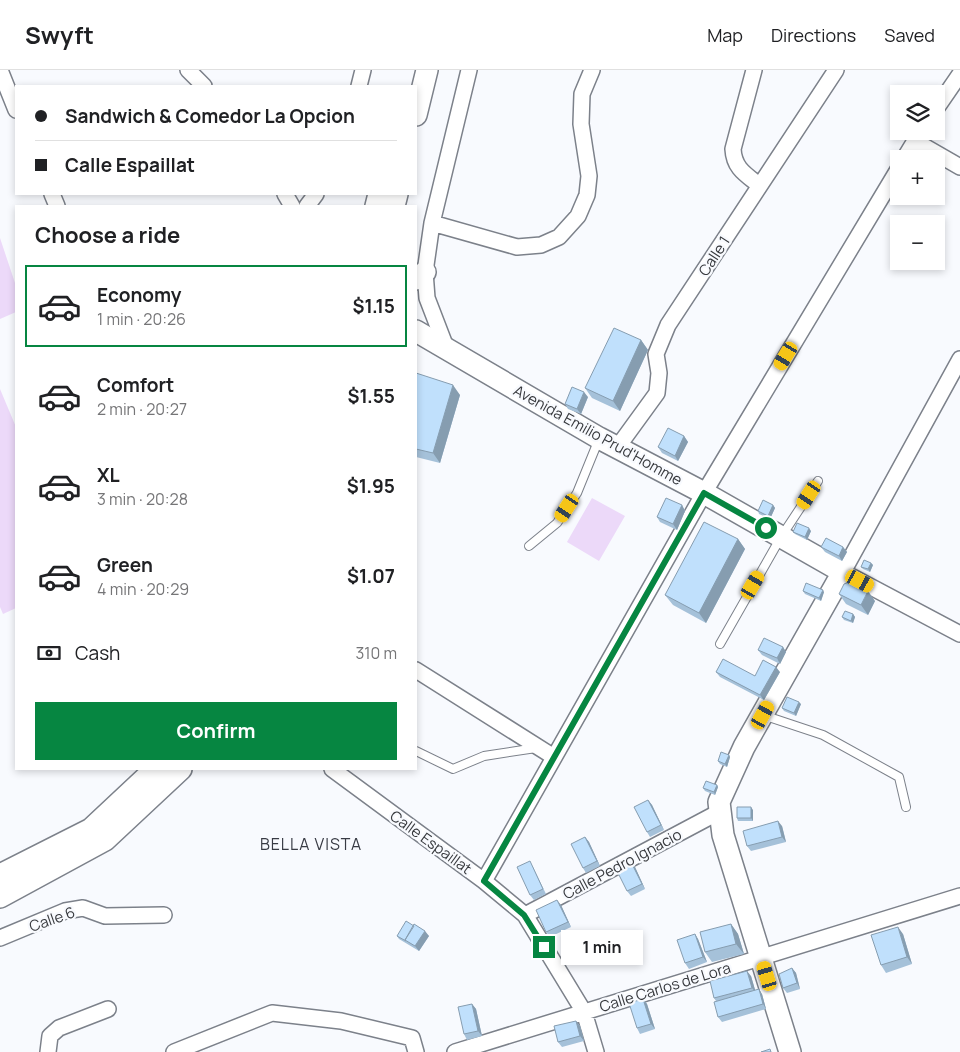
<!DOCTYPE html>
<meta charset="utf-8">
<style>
:root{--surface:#fff;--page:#f2f2f2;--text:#202124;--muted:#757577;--line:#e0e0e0;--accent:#068641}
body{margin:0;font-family:Manrope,sans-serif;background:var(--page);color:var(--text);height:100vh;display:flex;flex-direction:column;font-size:19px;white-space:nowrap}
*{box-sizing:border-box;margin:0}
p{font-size:16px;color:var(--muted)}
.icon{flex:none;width:28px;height:28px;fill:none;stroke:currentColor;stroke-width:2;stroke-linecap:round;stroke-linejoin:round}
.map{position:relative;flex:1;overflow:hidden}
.details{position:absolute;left:15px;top:135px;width:402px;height:565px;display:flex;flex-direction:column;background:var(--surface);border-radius:0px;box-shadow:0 2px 8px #0003}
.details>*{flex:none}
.guide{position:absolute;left:15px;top:15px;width:402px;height:110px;border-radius:0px;box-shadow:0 2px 8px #0003;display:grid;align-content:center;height:110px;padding:0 20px;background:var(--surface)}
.controls{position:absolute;left:890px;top:15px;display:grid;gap:10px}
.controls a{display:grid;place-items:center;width:55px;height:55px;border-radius:0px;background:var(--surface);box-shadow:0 2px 8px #0003;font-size:25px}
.end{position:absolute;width:22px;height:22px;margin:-11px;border:6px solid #068641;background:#fff;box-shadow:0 0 0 2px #fff}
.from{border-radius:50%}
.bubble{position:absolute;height:35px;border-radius:0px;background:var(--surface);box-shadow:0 2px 8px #0003;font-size:16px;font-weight:700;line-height:35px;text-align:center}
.car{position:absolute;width:15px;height:30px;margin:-15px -8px;border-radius:6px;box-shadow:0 0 4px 1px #0007;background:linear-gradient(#f5c518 24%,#345 0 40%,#f5c518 0 76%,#345 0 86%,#f5c518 0)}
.guide b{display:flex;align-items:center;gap:18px;height:48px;font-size:19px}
.guide b+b{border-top:1px solid var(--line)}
.guide i{width:12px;height:12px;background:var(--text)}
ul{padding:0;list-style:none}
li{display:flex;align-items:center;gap:15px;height:82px;margin:0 10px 8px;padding:0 10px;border:2px solid transparent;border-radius:0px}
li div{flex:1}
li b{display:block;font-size:19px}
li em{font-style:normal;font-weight:700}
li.on{border-color:var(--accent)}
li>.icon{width:45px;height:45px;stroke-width:1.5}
h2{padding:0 20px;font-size:22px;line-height:60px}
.pay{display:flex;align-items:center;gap:12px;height:55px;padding:0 20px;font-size:19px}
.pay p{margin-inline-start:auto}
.primary-button{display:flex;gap:10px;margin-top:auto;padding:10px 20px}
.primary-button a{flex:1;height:58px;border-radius:0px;background:var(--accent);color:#fff;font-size:20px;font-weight:700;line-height:58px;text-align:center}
header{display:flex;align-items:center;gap:30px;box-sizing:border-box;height:70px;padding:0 25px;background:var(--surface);border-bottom:1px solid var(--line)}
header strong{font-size:24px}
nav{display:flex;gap:28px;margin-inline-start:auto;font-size:18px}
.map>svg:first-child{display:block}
</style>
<header>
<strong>Swyft</strong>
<nav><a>Map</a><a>Directions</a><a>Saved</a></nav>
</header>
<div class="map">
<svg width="960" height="982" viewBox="0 0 960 982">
<rect width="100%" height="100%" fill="#f8fafe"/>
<!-- green -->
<path fill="#ecd9f9" d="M0,168L16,216V242L0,249Z
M0,319L16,357V538L3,544L0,537Z
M592,428L625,446L599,491L567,472Z"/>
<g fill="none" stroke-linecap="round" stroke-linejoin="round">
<defs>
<path id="lane" d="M529,476L557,453L577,423L599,369
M720,574L781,467L818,411
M763,645L823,665L899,707L906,737
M416,681L453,699L484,686L536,678"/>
<path id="street" d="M0,0L16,40
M188,0L204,16
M754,0L733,79C734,98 745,104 759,115
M359,16L363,0
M936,39L960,4
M915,71L960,97
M904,89L921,61
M52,124L57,136
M285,124L292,136
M307,136L316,124
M432,153L517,177L541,175L559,167L578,146L587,125L589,106L581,54L582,24L592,0
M447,280L427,228L425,202L432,153L469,0
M960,289L843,502L960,564
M617,378L657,323L659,303L656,284L668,255L836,0
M416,600L554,687
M332,699L484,811L525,845L584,942L596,982
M484,811L704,423L899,98
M525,845L719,742
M0,868L65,841L83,838L105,846L164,845
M48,982L50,966L59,958L108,939
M174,982L272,943L341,951L412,968L416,982
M455,982L960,826"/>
<path id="secondary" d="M416,45L427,0
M376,136L379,124
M394,136L397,124
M416,209L425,202
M416,261L599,368L704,423L843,502L744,677L719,732L723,765L790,982
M0,805L91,759L155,699
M0,827L105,770L181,699"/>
</defs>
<!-- lane casing -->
<use href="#lane" stroke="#7c818a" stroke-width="10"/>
<!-- street casing -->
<use href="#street" stroke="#7c818a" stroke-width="18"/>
<!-- secondary casing -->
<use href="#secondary" stroke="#7c818a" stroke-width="24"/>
<!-- lane -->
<use href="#lane" stroke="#fff" stroke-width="8"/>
<!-- street -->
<use href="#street" stroke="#fff" stroke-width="15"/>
<!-- secondary -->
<use href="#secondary" stroke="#fff" stroke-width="21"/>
</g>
<!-- wall -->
<path fill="#a5c1d9" d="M641,270L648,280L620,341L592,328L585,318Z
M416,303L460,325L440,393L416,387Z
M588,327L581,344L568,339L565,334Z
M684,366L688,372L678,391L662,383L658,377Z
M682,435L685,441L677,460L660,452L657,447Z
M773,435L775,438L770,449L759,444L758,441Z
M811,461L807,470L795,464L793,462Z
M738,469L745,479L706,553L673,535L665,525Z
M821,477H843L847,482L842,491L825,482Z
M871,493L873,495L870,502L863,499L861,497Z
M803,521L824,522L821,531L805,524Z
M839,524L875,531L868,545L846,534Z
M853,544L855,547L853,553L844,550L842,547Z
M783,577L786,582L780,594L762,585L758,580Z
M716,602L755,606L780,602L764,630L720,607Z
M801,634L796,646L784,641L782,638Z
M729,685L730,687L727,697L720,694L718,691Z
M717,715L718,717L715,725L705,721L703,718Z
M648,730L652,735L664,760L650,767L647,762Z
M753,740V751H738L737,748Z
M782,756L786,772L751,781L747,776Z
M585,767L589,772L600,796L586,803L583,798Z
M631,792L635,797L645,819L631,826L627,821Z
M533,797L546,824L534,830L530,825Z
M561,835L571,857L550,867L546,862Z
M731,854L738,864L744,884L712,892L705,882Z
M414,856L429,866L419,881L399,869L397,866Z
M695,864L698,869L707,892L689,899L685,893Z
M903,864L912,894L886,903L881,895Z
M792,898L796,903L800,919L787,923L783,918Z
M751,906L755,920L762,924L766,939L722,952L718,947L716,931L714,928Z
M643,929L647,934L655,959L640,964L637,958Z
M472,934L476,939L482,966L467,970L464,964Z
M576,951L580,956L584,971L562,977L558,972Z"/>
<!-- shaded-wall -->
<path fill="#869db0" d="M641,270L648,280L620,341L613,331Z
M453,315L460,325L440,393L433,383Z
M584,322L588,327L581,344L577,339Z
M684,366L688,372L678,391L675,386Z
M682,435L685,441L677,460L673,454Z
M773,435L775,438L770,449L768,446Z
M809,458L811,461L807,470L805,467Z
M738,469L745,479L706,553L699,543Z
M843,477L847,482L842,491L839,486Z
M871,493L873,495L870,502L868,499Z
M823,520L824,522L821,531L819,528Z
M868,521L875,531L868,545L861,535Z
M853,544L855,547L853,553L851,551Z
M783,577L786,582L780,594L777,588Z
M776,597L780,602L764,630L760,625Z
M799,632L801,634L796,646L794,643Z
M729,685L730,687L727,697L725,694Z
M717,715L718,717L715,725L714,722Z
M648,730L652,735L664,760L661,755Z
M751,737L753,740V751L751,748Z
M778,751L782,756L786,772L782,767Z
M585,767L589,772L600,796L597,791Z
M631,792L635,797L645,819L642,814Z
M557,830L561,835L571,857L568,852Z
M731,854L738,864L744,884L736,874Z
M898,857L903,864L912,894L907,887Z
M425,861L429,866L419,881L415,876Z
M695,864L698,869L707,892L703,887Z
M792,898L796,903L800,919L797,913Z
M747,901L751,906L756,923L752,918Z
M759,919L762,924L766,939L763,934Z
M643,929L647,934L655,959L651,954Z
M472,934L476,939L482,966L478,961Z
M576,951L580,956L584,971L580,966Z"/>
<!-- building -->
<path fill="#c0e0fc" stroke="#869db0" d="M614,258L641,270L613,331L585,318Z
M416,303L453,315L433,383L416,379Z
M572,317L584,322L577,339L565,334Z
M668,358L684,366L675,386L658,377Z
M666,428L682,435L673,454L657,447Z
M763,430L773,435L768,446L758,441Z
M704,452L738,469L699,543L665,525Z
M797,453L809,458L805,467L793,462Z
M826,468L843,477L839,486L821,477Z
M864,490L871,493L868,499L861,497Z
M849,512L868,521L861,535L839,524L844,514Z
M806,513L823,520L819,528L803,521Z
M845,541L853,544L851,551L842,547Z
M764,568L783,577L777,588L758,580Z
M723,589L755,606L763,590L776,597L760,625L716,602Z
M787,627L799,632L794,643L782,638Z
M721,682L729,685L725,694L718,691Z
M706,711L717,715L714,722L703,718Z
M648,730L661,755L647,762L634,737Z
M737,737H751V748H737Z
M778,751L782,767L747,776L743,761Z
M585,767L597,791L583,798L571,774Z
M530,791L543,819L530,825L517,797Z
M631,792L642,814L627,821L616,799Z
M557,830L568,852L546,862L536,840Z
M406,851L414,856L405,870L406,871L397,866Z
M414,854L425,861L415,876L405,870Z
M731,854L736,874L705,882L700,862Z
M898,857L907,887L881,895L871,865Z
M695,864L703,887L685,893L677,870Z
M792,898L797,913L783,918L779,904Z
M747,901L752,918L714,928L710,911Z
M759,919L763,934L718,947L714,932Z
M643,929L651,954L637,958L629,933Z
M472,934L478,961L464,964L458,937Z
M576,951L580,966L558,972L554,956Z
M770,979L771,982H761Z"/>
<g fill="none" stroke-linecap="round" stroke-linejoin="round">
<!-- route -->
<path stroke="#068641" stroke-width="6" d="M544,877L524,845L484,811L704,423L766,458"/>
</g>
<g text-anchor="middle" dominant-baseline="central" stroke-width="4.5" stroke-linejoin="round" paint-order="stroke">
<!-- street labels -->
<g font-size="15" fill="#37393d" stroke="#f8fafe">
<text transform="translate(714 186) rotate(-57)">Calle 1</text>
<text transform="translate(598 365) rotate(29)">Avenida Emilio Prud'Homme</text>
<text transform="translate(431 772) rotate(36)">Calle Espaillat</text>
<text transform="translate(622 794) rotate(-28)">Calle Pedro Ignacio</text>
<text transform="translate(52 849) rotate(-19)">Calle 6</text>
<text transform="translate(665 917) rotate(-17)">Calle Carlos de Lora</text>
</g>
<!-- neighbourhood labels -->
<g font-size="16" letter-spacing="1" fill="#383b44" stroke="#f8fafe">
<text x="311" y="774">BELLA VISTA</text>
</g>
</g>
</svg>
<div class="controls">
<a><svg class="icon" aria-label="layers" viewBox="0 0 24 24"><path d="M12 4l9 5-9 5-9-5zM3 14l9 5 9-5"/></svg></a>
<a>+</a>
<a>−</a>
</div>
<i class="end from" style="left:766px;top:458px"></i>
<i class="end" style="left:544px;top:877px"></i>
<div class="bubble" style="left:561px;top:860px;width:82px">1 min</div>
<i class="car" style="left:786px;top:286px;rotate:211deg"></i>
<i class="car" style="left:809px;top:425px;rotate:213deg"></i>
<i class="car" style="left:567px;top:438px;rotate:213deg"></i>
<i class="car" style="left:860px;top:511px;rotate:118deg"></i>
<i class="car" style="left:753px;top:515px;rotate:30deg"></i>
<i class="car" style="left:763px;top:645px;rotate:29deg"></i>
<i class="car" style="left:767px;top:906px;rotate:343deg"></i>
<div class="guide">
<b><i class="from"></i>Sandwich &amp; Comedor La Opcion</b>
<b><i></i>Calle Espaillat</b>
</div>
<section class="details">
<h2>Choose a ride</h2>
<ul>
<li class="on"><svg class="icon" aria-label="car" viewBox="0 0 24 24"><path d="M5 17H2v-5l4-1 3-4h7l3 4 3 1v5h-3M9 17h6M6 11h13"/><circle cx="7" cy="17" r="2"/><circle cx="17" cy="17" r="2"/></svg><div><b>Economy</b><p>1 min · 20:26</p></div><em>$1.15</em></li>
<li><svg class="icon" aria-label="car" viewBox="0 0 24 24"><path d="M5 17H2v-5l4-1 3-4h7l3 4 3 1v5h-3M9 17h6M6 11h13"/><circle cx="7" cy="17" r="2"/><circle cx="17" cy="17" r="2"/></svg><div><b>Comfort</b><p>2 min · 20:27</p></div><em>$1.55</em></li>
<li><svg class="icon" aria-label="car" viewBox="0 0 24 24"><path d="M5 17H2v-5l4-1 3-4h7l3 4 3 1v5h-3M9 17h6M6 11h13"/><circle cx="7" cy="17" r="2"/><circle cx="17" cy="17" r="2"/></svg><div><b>XL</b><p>3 min · 20:28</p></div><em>$1.95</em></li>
<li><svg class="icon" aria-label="car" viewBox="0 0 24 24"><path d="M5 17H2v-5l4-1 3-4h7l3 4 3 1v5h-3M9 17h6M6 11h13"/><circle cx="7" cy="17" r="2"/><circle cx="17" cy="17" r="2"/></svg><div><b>Green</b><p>4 min · 20:29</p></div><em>$1.07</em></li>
</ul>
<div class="pay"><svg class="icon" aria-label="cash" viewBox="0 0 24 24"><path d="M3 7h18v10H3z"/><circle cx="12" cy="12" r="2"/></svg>Cash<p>310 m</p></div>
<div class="primary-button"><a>Confirm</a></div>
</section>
</div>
